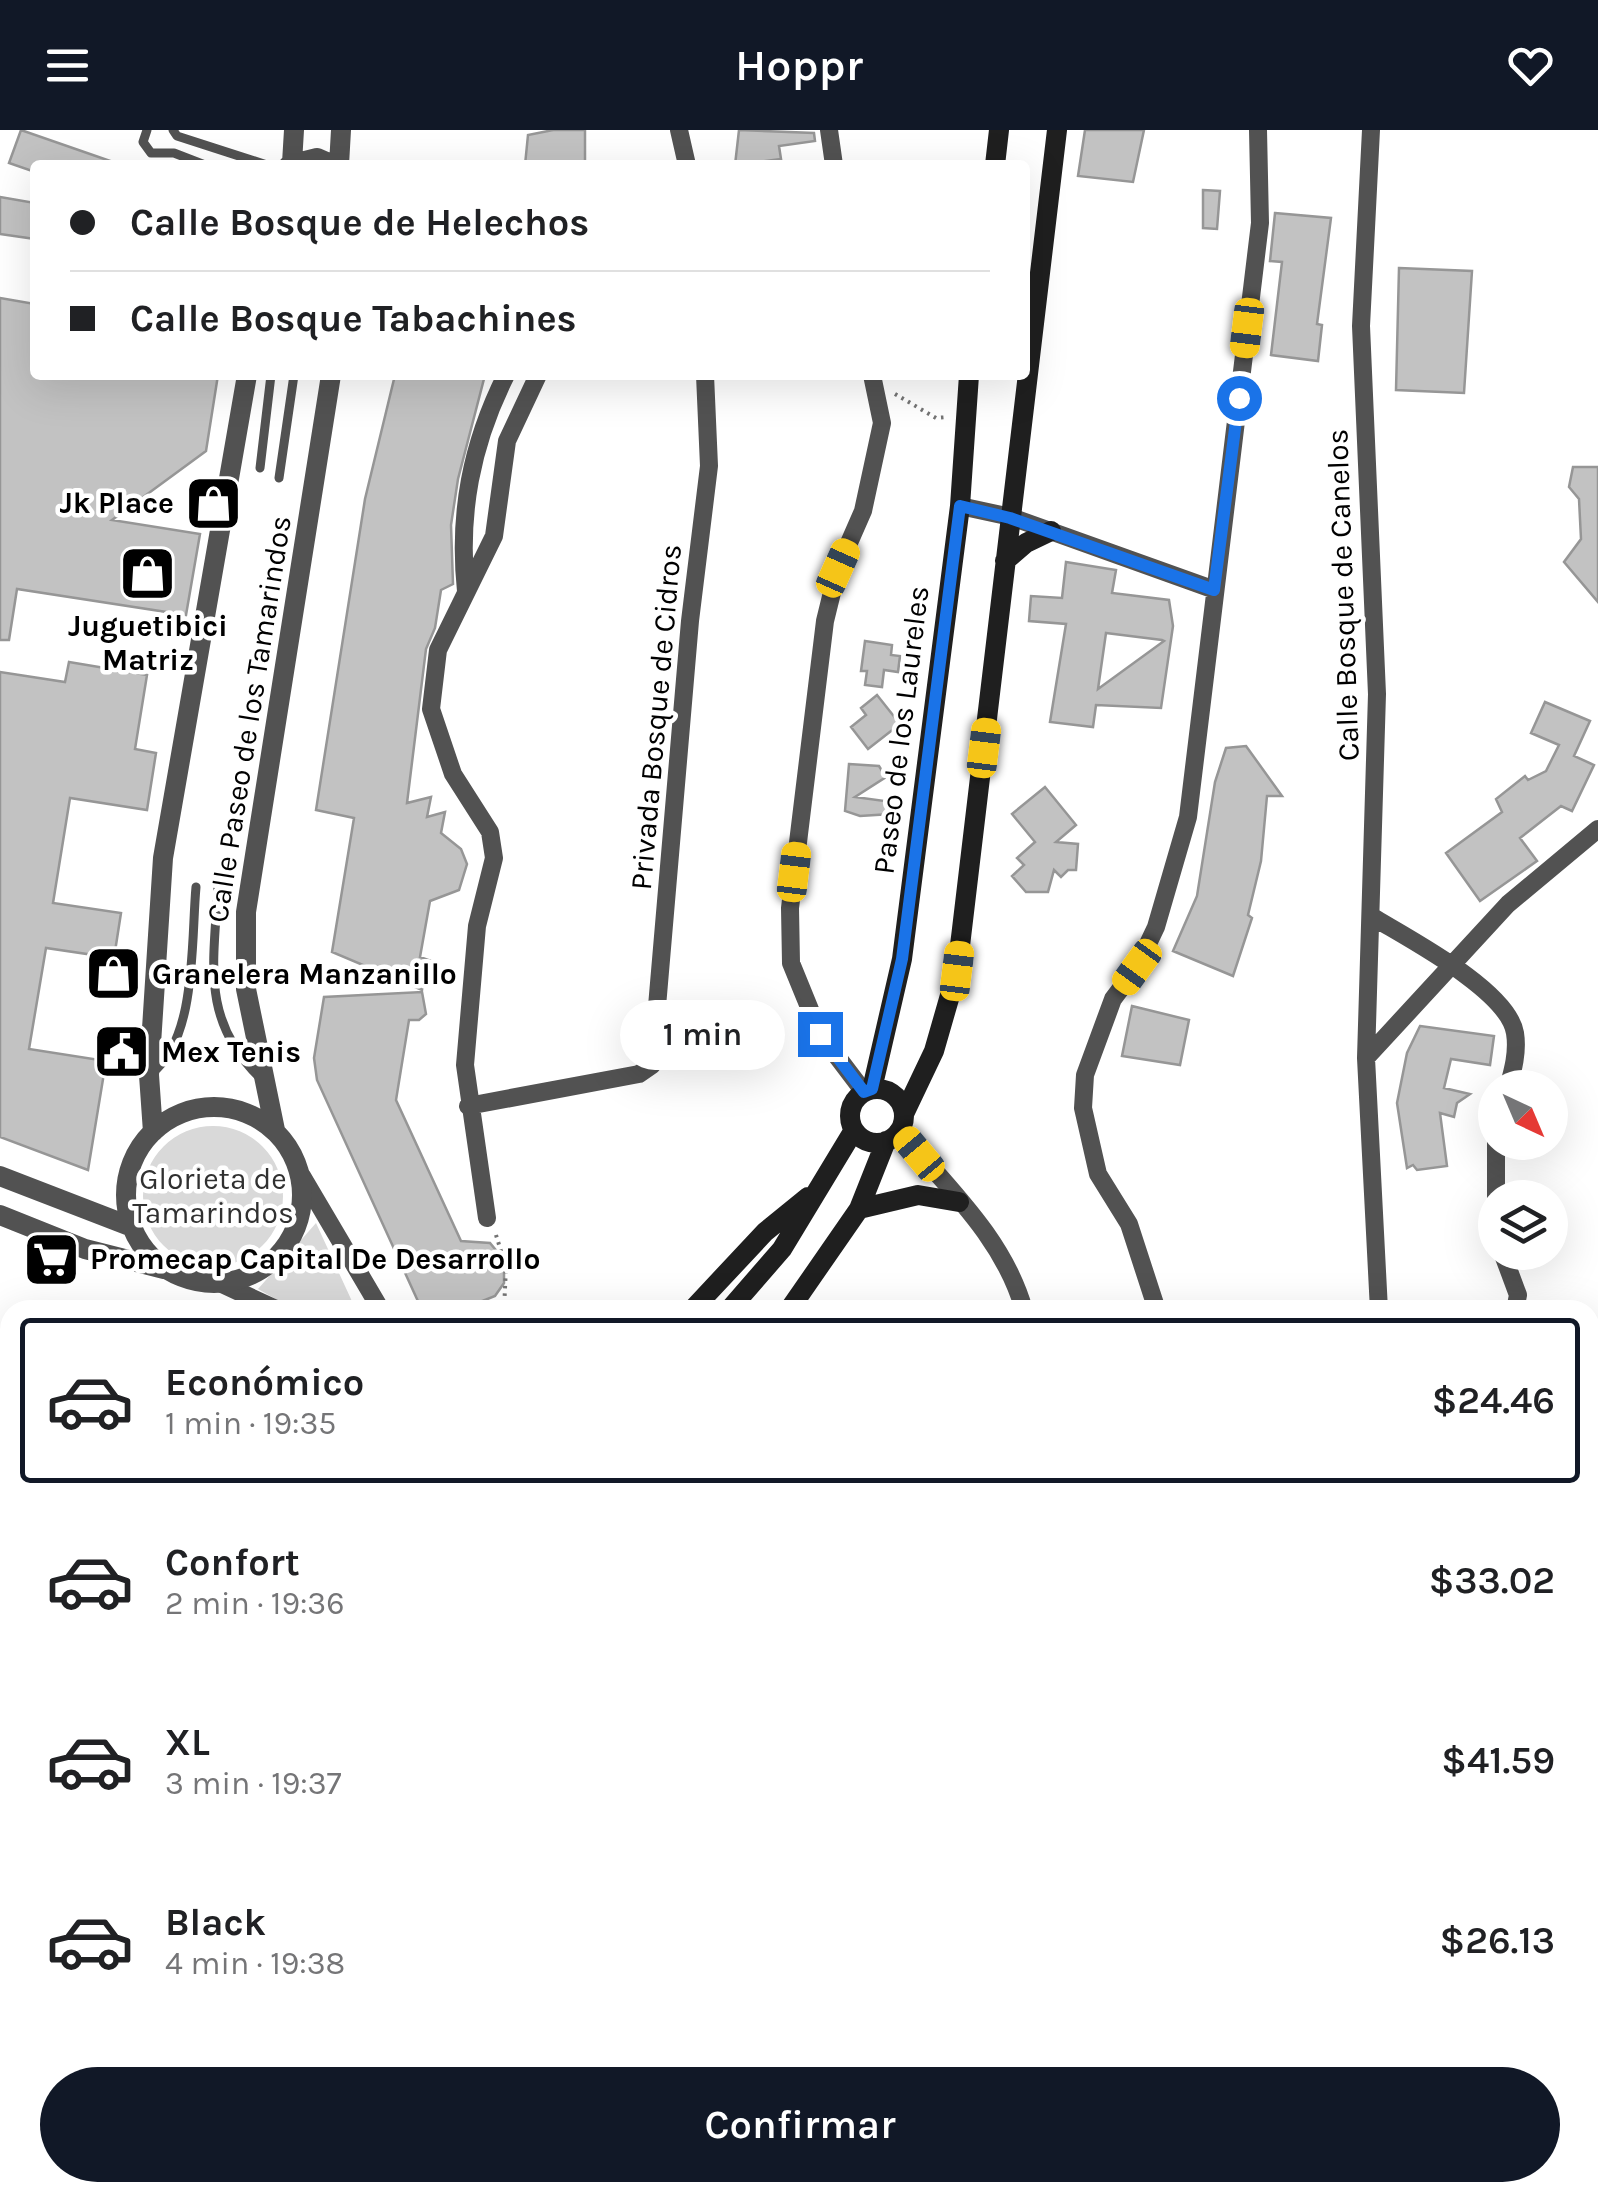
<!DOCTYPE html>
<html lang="es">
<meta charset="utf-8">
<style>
:root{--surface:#fff;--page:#f6f6f6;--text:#202124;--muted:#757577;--line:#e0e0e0;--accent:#111827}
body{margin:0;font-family:Karla,sans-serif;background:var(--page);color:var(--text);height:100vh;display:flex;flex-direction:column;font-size:38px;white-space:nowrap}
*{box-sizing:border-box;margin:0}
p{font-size:32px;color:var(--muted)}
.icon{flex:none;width:55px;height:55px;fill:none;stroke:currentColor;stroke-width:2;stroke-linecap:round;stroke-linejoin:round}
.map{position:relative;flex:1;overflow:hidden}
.side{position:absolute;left:0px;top:1170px;width:1600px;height:902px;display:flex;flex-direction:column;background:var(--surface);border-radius:30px 30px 0 0;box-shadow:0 10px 40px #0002}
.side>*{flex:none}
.guide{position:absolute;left:30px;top:30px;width:1000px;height:220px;border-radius:10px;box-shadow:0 10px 40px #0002;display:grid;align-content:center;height:220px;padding:0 40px;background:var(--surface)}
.needle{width:65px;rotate:136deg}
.tools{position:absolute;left:1478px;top:940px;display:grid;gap:20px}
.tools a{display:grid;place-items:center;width:90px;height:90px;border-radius:50%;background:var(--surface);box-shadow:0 10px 40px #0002;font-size:50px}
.end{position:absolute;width:45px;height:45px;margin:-22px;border:12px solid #1a73e8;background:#fff;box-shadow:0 0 0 5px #fff}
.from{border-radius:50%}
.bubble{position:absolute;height:70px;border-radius:35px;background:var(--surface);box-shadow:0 10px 40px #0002;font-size:32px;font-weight:600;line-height:70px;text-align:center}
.car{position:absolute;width:30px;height:60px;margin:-30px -15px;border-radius:12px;box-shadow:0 0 8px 2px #0007;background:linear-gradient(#f5c518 24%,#345 0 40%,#f5c518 0 76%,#345 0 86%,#f5c518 0)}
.guide b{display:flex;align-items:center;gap:35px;height:95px;font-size:38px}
.guide b+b{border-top:2px solid var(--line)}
.guide i{width:25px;height:25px;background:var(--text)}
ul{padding:18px 0 0;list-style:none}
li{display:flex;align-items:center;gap:30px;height:165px;margin:0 20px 15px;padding:0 20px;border:5px solid transparent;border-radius:10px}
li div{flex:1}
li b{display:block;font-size:38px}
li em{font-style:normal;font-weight:600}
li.on{border-color:var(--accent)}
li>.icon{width:90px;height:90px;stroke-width:1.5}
.button{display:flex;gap:20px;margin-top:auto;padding:20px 40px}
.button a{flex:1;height:115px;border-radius:60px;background:var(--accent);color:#fff;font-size:40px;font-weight:600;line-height:115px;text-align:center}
header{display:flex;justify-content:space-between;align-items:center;height:130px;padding:0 40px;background:var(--accent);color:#fff;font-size:45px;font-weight:600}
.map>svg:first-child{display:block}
</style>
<header><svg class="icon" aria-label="menu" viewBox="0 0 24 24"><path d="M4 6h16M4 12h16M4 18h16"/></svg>Hoppr<svg class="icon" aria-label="heart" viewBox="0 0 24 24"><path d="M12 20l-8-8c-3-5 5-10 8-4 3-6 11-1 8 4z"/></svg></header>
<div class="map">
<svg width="1598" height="2072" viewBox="0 0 1598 2072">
<rect width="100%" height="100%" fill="#fff"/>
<!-- green -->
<path fill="#d9d9d9" d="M143 1066a70 70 0 1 1 140 0a70 70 0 1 1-140 0Z
M316,1093L356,1180H295L258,1159Z"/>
<!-- building -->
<path fill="#c2c2c2" stroke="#969696" stroke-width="2.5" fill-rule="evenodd" d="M21,0L116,33L115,35H35V42L9,33Z
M553,0H585V35H525L528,5Z
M739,0L814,3L815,11L779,16L781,29L735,35Z
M1085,0H1144L1133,52L1078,46Z
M1203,60L1220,61L1217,99L1203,98Z
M0,67L35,73V109L0,104Z
M1275,83L1331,88L1317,194L1322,195L1318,231L1271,225L1282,132L1270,131Z
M1399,138L1472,141L1464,263L1396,260Z
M0,168L35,174V245H218L206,321L112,390L200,404L186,485L17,459L9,510H0Z
M395,245H485L458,349L451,395L453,454L441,460L435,498L426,519L407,673L431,667L427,687L445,682L441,703L461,719L467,734L459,760L430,771L420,827L431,831L434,838L424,848L422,860L332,822L354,688L316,680L365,369Z
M1573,337H1598V472L1564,432L1581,409L1579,369L1569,357Z
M1066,432L1116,440L1112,463L1169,470L1173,496L1161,578L1096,575L1093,597L1050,592L1066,494L1029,491L1031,466L1062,468ZM1106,503L1162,510L1164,511L1098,559Z
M865,511L892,515L891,525L900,526L898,542L884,540L882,557L865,555L867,541H861Z
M69,532L147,545L135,619L156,623L147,680L70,668L53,773L121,783L114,828L46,818L29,919L106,931L88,1040L0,1007V542L65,552Z
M877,565L900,594L868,619L851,597L866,585L861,578Z
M1545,572L1590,591L1574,626L1594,635L1572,681L1561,676L1520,708L1537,731L1480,771L1446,723L1502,682L1496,669L1525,646L1528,650L1546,641L1559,615L1531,603Z
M1246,616L1282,666H1267L1261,731L1248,785L1252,788L1233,846L1173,821L1197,766L1215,652L1226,618Z
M849,634L879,636L886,647L855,667L892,672L891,684L860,686L845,681Z
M1045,657L1076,695L1056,712L1078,714L1076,740H1068L1061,747L1054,740L1048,762H1026L1012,746L1024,735L1017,728L1035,712L1012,684Z
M422,862L426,884L419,890H409L396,970L461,1111L490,1113L504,1130V1153L495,1166L480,1172L484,1180H422L317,950L314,928L324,867Z
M1132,876L1189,890L1180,935L1122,926Z
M1420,896L1494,906L1490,935L1451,929L1444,958L1470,964L1457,973L1454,987L1440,983L1447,1036L1417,1040L1413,1035L1407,1038L1397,973L1407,923Z"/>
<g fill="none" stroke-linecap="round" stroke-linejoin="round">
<!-- path -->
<path stroke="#747474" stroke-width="4" stroke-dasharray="2.5 5" stroke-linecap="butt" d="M895,264L936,288L948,287
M496,1105L506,1137L504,1180"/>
<!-- service -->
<path stroke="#525252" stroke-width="9" d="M147,0L143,12L151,23H174L205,35
M173,0L177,6L267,35
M260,338L271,245
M279,348L294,245
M218,756C214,833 200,889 260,948
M152,943C197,908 191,811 196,757"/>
<!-- minor -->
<path stroke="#525252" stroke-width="18" d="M679,0L687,35
M829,0L834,35
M960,376L1011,387L1215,460
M466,461C458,384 471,315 506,245
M1371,786C1407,808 1508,860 1515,903C1518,922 1513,940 1508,958
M1366,928L1377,564L1361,196L1371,0
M864,962L820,904L791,833L790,778L825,491L838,438L863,381L882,293L872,245
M468,976L639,944L652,935L690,491L709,336L705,245
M899,1000C946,1056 1004,1108 1024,1180
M1496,1012V1068
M302,1046L381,1180
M487,1088L465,935L477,796L494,728L490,702L453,644L431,579L438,520L494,406L507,311L538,245
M1502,1122L1518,1165L1515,1180
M220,1153L278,1180
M1157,1180L1129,1094L1098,1044L1083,978L1085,945L1113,869L1137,837L1156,797L1188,687L1260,93L1258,0
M1379,1180L1366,928L1508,774L1598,699
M0,1371L10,1374
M1590,1543L1598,1548
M1590,1700L1598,1702
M440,2062L442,2072
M573,2062L575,2072
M1133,2062L1134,2072
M1547,2062L1579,2072
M16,2072L25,2062
M342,2072L351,2062
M591,2072L594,2062"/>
<!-- tertiary -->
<path stroke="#525252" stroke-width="20" d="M292,33L294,0
M289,35L317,28L333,35
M339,35L341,0
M126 1065a88 88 0 1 1 176 0a88 88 0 1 1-176 0Z
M275,1000L246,859V782L331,245
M153,1002L149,945L163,728L247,245
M0,1046L132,1097
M0,1085L85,1119L164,1139
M1590,1824L1598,1818
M1590,1853L1598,1846
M0,1877L10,1886
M73,2062L77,2072
M123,2062L125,2072
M1340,2072L1345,2062
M1369,2072L1374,2062"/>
<!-- secondary -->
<path stroke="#1f1f1f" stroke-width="20" d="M995,35L999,0
M1005,431L1026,413L1051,401
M872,959L902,829L960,376L969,245
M850 986a27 27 0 1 1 54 0a27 27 0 1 1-54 0Z
M904,984L934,921L957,841L1057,0
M859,1079L918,1065L959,1072
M692,1180L765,1102L808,1067
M729,1180L782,1119L854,1000
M789,1180L859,1079L886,1011
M10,1956L4,1978L10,2003"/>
</g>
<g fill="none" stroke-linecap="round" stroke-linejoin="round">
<!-- route -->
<path stroke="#1a73e8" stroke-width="12" d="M820,904L864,962L872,959L902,829L960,376L1010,388L1214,460L1239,268"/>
</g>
<!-- icons -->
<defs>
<symbol id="shop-square" viewBox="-11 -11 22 22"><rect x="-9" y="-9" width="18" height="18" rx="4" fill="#000" stroke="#fff"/><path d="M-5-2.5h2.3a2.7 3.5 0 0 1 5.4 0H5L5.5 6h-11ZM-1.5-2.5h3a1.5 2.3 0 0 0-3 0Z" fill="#fff"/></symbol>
<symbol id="civic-square" viewBox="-11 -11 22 22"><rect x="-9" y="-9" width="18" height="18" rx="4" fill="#000" stroke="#fff"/><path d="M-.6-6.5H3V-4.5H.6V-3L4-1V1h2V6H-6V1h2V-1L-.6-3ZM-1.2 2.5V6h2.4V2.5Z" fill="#fff"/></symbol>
<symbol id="supermarket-square" viewBox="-11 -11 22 22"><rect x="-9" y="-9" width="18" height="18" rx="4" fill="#000" stroke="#fff"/><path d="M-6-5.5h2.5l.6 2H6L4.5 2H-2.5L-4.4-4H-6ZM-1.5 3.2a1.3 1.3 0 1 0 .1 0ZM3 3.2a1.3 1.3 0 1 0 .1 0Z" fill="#fff"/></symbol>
</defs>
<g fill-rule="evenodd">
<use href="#shop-square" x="182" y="342" width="63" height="63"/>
<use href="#shop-square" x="116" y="412" width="63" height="63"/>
<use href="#shop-square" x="82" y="812" width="63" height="63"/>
<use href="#civic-square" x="90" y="890" width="63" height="63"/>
<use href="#supermarket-square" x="20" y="1098" width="63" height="63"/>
</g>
<g text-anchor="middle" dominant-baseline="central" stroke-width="9" stroke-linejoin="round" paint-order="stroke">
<!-- poi labels -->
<g font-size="30" font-weight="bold" fill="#000" stroke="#fff" text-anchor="start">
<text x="174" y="373" text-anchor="end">Jk Place</text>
<text x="148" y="496" text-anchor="middle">Juguetibici<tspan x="148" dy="34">Matriz</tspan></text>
<text x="152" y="844">Granelera Manzanillo</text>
<text x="161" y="922">Mex Tenis</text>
<text x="90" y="1129">Promecap Capital De Desarrollo</text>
</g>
<!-- street labels -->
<g font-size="30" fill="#000" stroke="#fff">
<text transform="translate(1343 465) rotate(-92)">Calle Bosque de Canelos</text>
<text transform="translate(656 587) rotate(-85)">Privada Bosque de Cidros</text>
<text transform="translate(249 589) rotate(-81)">Calle Paseo de los Tamarindos</text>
<text transform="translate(901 600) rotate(-83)">Paseo de los Laureles</text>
</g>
<!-- park labels -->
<g font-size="30" fill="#303030" stroke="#fff">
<text x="213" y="1049">Glorieta de<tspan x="213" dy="34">Tamarindos</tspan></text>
</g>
</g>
</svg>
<div class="tools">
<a><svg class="needle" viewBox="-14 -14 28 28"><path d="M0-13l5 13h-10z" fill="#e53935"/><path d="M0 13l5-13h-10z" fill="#757577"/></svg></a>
<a><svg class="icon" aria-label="layers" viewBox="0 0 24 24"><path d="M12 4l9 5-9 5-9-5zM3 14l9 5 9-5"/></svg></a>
</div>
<i class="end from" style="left:1239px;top:268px"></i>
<i class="end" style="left:820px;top:904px"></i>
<div class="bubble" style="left:620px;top:870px;width:165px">1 min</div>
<i class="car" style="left:1247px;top:198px;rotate:187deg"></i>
<i class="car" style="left:838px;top:438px;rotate:24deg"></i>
<i class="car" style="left:984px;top:618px;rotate:7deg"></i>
<i class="car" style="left:794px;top:742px;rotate:7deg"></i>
<i class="car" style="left:1137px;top:837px;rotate:216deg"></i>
<i class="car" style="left:957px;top:841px;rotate:7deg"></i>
<i class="car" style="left:919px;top:1024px;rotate:320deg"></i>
<div class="guide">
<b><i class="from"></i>Calle Bosque de Helechos</b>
<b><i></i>Calle Bosque Tabachines</b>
</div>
<section class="side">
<ul>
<li class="on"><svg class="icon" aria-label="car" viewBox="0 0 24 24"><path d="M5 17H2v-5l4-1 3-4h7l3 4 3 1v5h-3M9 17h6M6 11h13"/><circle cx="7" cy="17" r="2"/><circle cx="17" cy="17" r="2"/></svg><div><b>Económico</b><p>1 min · 19:35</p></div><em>$24.46</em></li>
<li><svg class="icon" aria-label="car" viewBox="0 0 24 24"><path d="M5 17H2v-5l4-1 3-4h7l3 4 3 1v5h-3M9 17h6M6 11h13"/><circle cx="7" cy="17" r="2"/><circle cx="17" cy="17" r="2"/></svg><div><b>Confort</b><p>2 min · 19:36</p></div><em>$33.02</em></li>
<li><svg class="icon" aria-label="car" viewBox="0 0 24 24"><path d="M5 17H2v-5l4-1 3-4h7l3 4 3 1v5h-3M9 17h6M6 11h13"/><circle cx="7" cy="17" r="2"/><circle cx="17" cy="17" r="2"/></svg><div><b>XL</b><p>3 min · 19:37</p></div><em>$41.59</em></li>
<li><svg class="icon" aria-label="car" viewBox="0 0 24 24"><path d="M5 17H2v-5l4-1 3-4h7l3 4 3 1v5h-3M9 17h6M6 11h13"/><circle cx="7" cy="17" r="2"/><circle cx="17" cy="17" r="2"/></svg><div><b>Black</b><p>4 min · 19:38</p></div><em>$26.13</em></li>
</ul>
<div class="button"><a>Confirmar</a></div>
</section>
</div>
